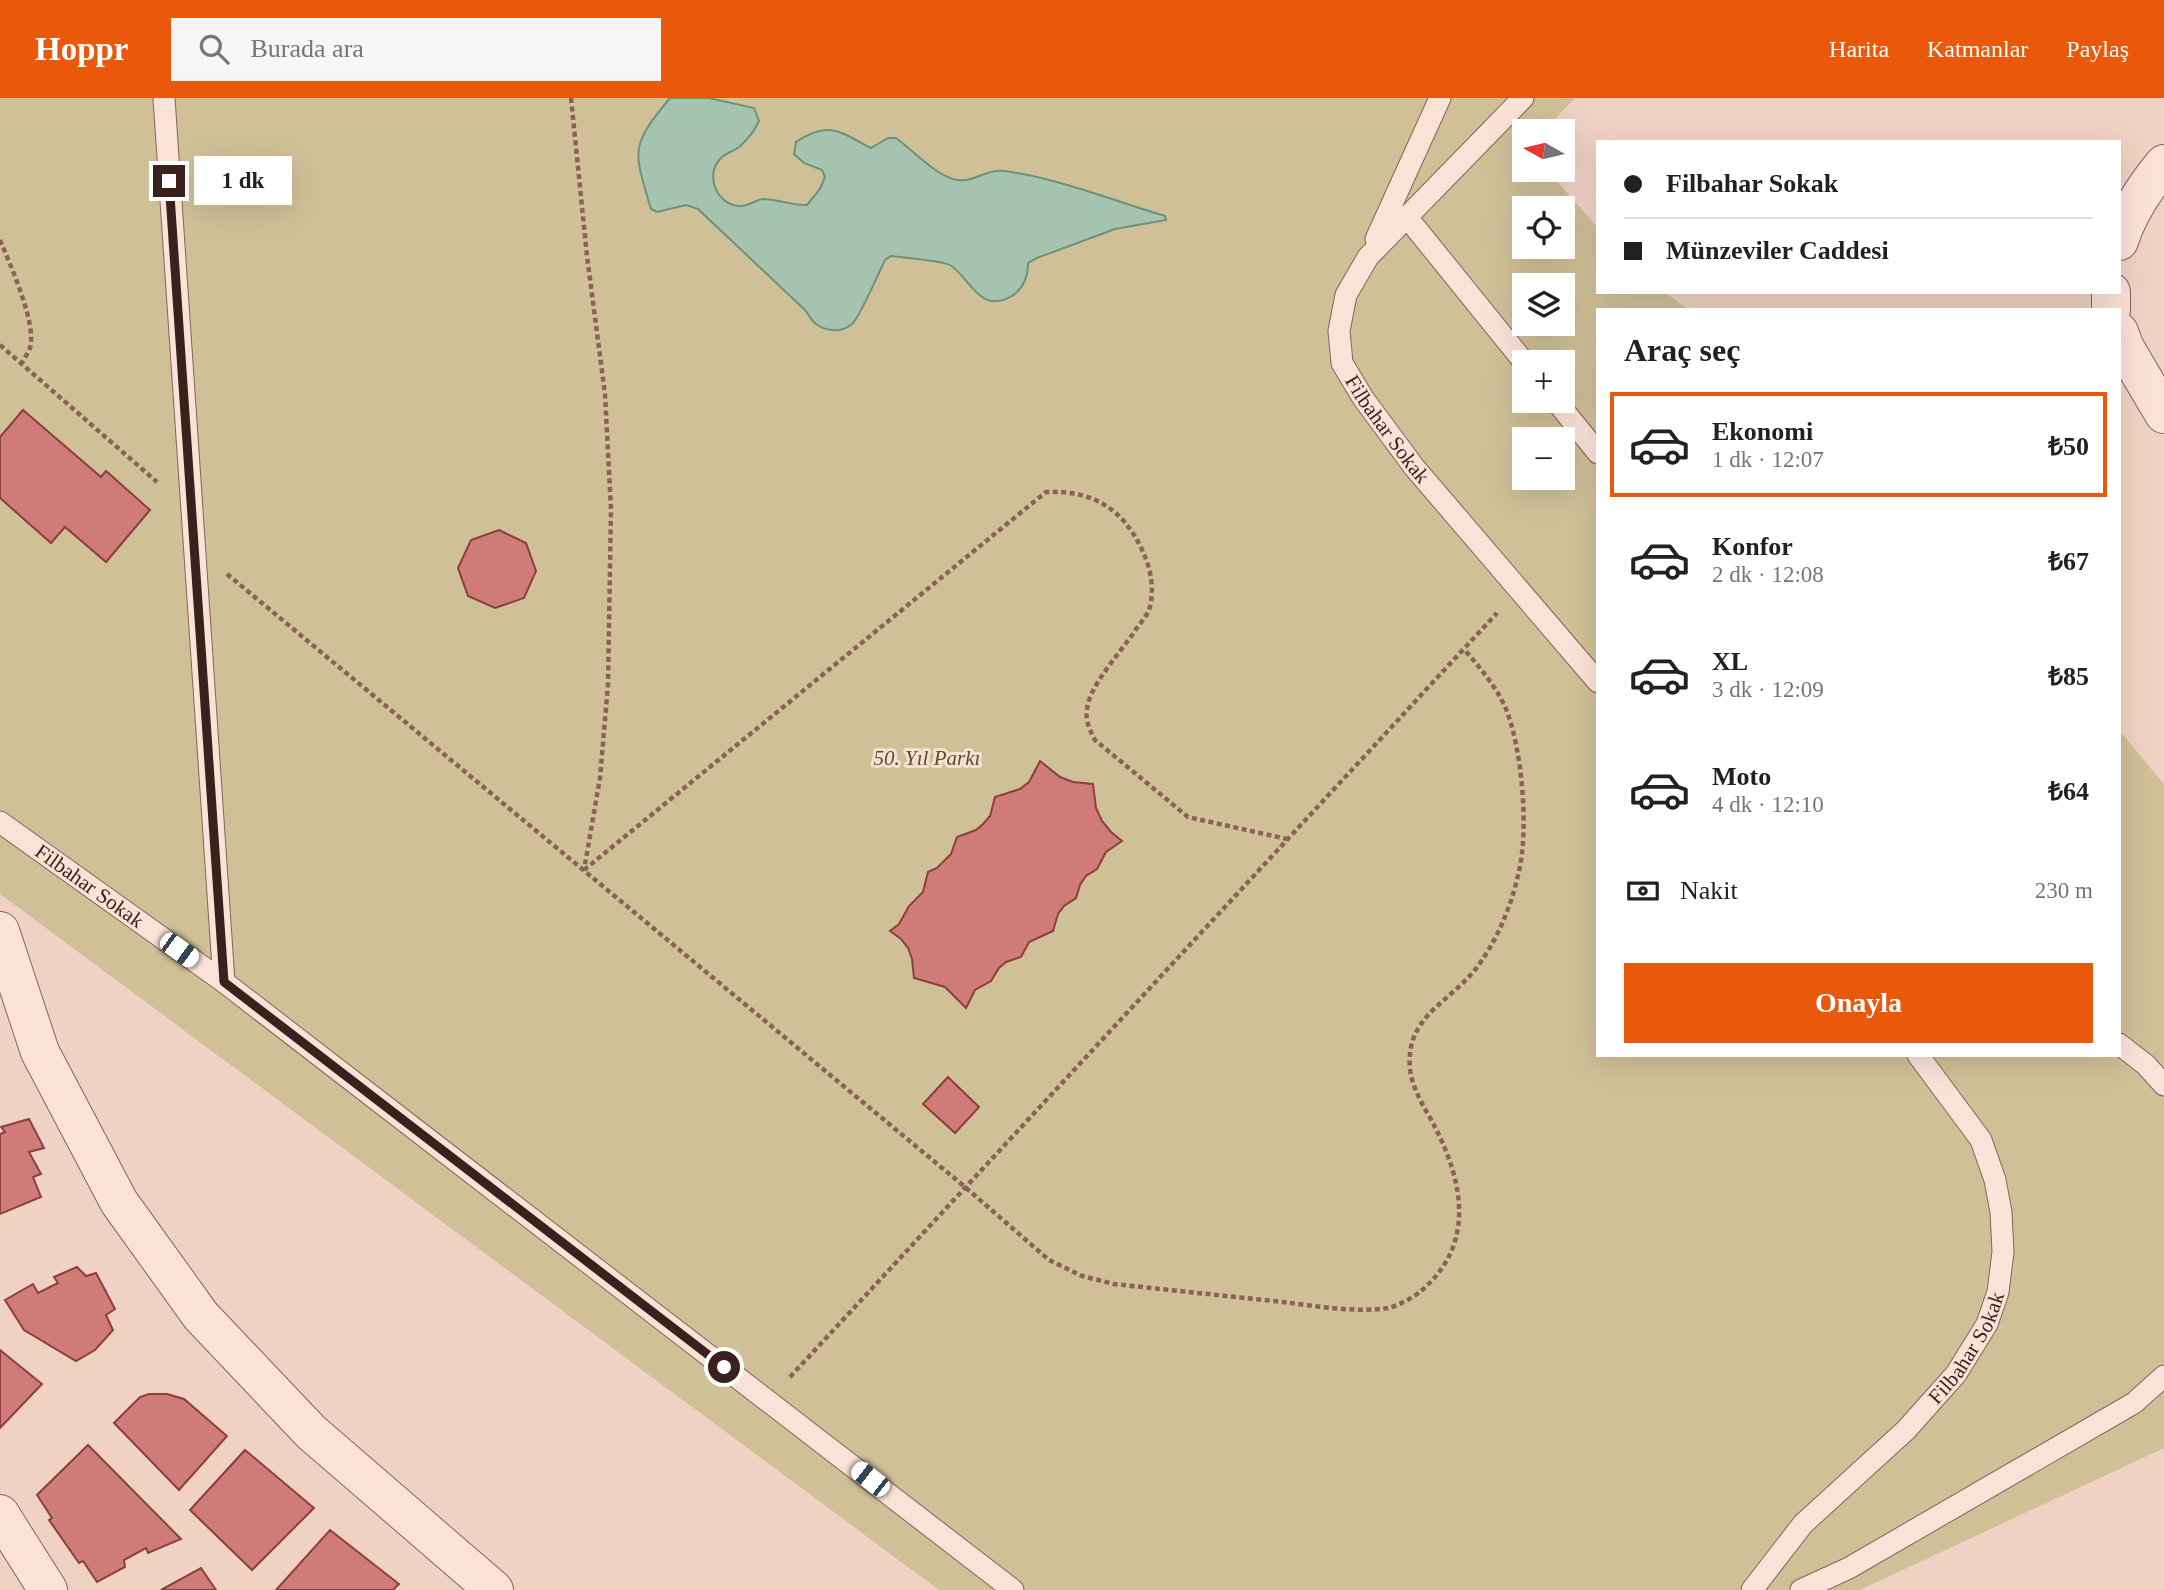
<!DOCTYPE html>
<html lang="tr">
<meta charset="utf-8">
<style>
:root{--surface:#fff;--page:#f6f6f6;--text:#202124;--muted:#757577;--line:#e0e0e0;--accent:#ea580c}
body{margin:0;font-family:"Times New Roman",serif;background:var(--page);color:var(--text);height:100vh;display:flex;flex-direction:column;font-size:26px;white-space:nowrap}
*{box-sizing:border-box;margin:0}
p{font-size:23px;color:var(--muted)}
.icon{flex:none;width:38px;height:38px;fill:none;stroke:currentColor;stroke-width:2;stroke-linecap:round;stroke-linejoin:round}
.map{position:relative;flex:1;overflow:hidden}
.drawer{position:absolute;left:1596px;top:210px;width:525px;height:749px;display:flex;flex-direction:column;background:var(--surface);border-radius:0px;box-shadow:0 7px 28px #0002}
.drawer>*{flex:none}
.top-card{position:absolute;left:1596px;top:42px;width:525px;height:154px;border-radius:0px;box-shadow:0 7px 28px #0002;display:grid;align-content:center;height:154px;padding:0 28px;background:var(--surface)}
.needle{width:46px;rotate:278deg}
.fabs{position:absolute;left:1512px;top:21px;display:grid;gap:14px}
.fabs a{display:grid;place-items:center;width:63px;height:63px;border-radius:0px;background:var(--surface);box-shadow:0 7px 28px #0002;font-size:35px}
.end{position:absolute;width:32px;height:32px;margin:-16px;border:9px solid #3b211e;background:#fff;box-shadow:0 0 0 4px #fff}
.from{border-radius:50%}
.bubble{position:absolute;height:49px;border-radius:0px;background:var(--surface);box-shadow:0 7px 28px #0002;font-size:23px;font-weight:600;line-height:49px;text-align:center}
.car{position:absolute;width:21px;height:42px;margin:-21px -10px;border-radius:9px;box-shadow:0 0 5px 2px #0007;background:linear-gradient(#fff 24%,#345 0 40%,#fff 0 76%,#345 0 86%,#fff 0)}
.top-card b{display:flex;align-items:center;gap:24px;height:66px;font-size:26px}
.top-card b+b{border-top:2px solid var(--line)}
.top-card i{width:18px;height:18px;background:var(--text)}
ul{padding:0;list-style:none}
li{display:flex;align-items:center;gap:21px;height:105px;margin:0 14px 10px;padding:0 14px;border:4px solid transparent;border-radius:0px}
li div{flex:1}
li b{display:block;font-size:26px}
li em{font-style:normal;font-weight:600}
li.current{border-color:var(--accent)}
li>.icon{width:63px;height:63px;stroke-width:1.5}
h2{padding:0 28px;font-size:32px;line-height:84px}
.pay{display:flex;align-items:center;gap:18px;height:77px;padding:0 28px;font-size:26px}
.pay p{margin-inline-start:auto}
.action{display:flex;gap:14px;margin-top:auto;padding:14px 28px}
.action a{flex:1;height:80px;border-radius:0px;background:var(--accent);color:#fff;font-size:28px;font-weight:600;line-height:80px;text-align:center}
header{display:flex;align-items:center;gap:42px;box-sizing:border-box;height:98px;padding:0 35px;background:var(--accent);color:#fff}
header strong{font-size:33px}
nav{display:flex;gap:38px;margin-inline-start:auto;font-size:24px}
.search{width:490px;height:63px;background:var(--page);display:flex;align-items:center;gap:18px;box-sizing:border-box;padding:0 24px;border-radius:0px;color:var(--muted);font-size:26px}
.map>svg:first-child{display:block}
</style>
<header>
<strong>Hoppr</strong>
<div class="search"><svg class="icon" aria-label="search" viewBox="0 0 24 24"><circle cx="10" cy="10" r="6"/><path d="M15 15l6 6"/></svg>Burada ara</div>
<nav><a>Harita</a><a>Katmanlar</a><a>Paylaş</a></nav>
</header>
<div class="map">
<svg width="2164" height="1492" viewBox="0 0 2164 1492">
<rect width="100%" height="100%" fill="#f0d2c4"/>
<!-- green -->
<path fill="#cfc097" fill-rule="evenodd" d="M0,0H1575L1543,33H1524V72H1547L1598,130V194H1663L1690,212H1598V957H2119V632L2164,686V1350L1860,1492H939L0,796ZM1524,110H1563V149H1524ZM1524,187H1563V226H1524ZM1524,264H1563V303H1524ZM1524,341H1563V380H1524Z"/>
<!-- water -->
<path fill="#a6c3af" stroke="#6c927a" stroke-width="2" d="M670,0H709L754,10L759,23C755,32 747,42 739,49C733,54 725,55 720,61C704,79 718,109 742,108C750,107 756,102 763,101C778,101 792,108 807,107L820,91L825,79L822,72L804,65L794,56L796,44C829,22 840,34 871,50L888,40H896C914,53 932,74 953,81C972,87 986,70 1005,73C1060,81 1112,102 1165,118L1166,122L1115,131L1037,160L1028,165C1028,178 1024,190 1012,198C979,217 970,179 950,167C943,163 901,159 891,158L885,162C879,174 860,219 852,226C847,230 839,233 832,232C819,231 812,224 806,213L698,111L686,107L657,114L651,111C634,53 629,49 670,0Z"/>
<!-- building -->
<path fill="#cf7b78" stroke="#8b3f3e" stroke-width="2" d="M23,312L101,379L106,373L150,412L106,464L65,429L51,445L0,400V339Z
M499,432L526,445L536,473L524,500L495,510L468,498L458,470L471,442Z
M1040,663L1060,679L1073,684L1093,686L1096,710L1102,723L1111,734L1122,743L1106,754L1097,771L1086,778L1080,787L1076,800L1064,808L1058,816L1053,833L1029,844L1021,859L1006,864L999,870L991,883L975,892L966,910L945,889L914,880L912,861L908,850L901,841L890,833L899,826L909,808L923,794L928,774L937,770L951,756L957,739L976,732L983,726L990,718L995,699L1020,691L1029,684Z
M948,979L979,1009L955,1035L923,1006Z
M29,1021L44,1050L29,1054L41,1076L33,1079L41,1099L0,1116V1036L5,1034L1,1029Z
M77,1169L86,1178L96,1175L115,1211L106,1217L113,1232L95,1252L76,1263L24,1232L5,1202L33,1186L38,1195L58,1185L54,1179Z
M0,1252L42,1286L0,1330Z
M149,1296H167L184,1301L227,1338L179,1392L114,1325L140,1299Z
M88,1347L181,1441L148,1455L146,1450L124,1462L125,1469L97,1484L83,1463L79,1465L49,1422L52,1420L37,1397Z
M245,1352L314,1410L252,1472L190,1412Z
M330,1432L399,1486L393,1492H276Z
M201,1470L216,1492H161Z"/>
<g fill="none" stroke-linecap="round" stroke-linejoin="round">
<defs>
<g id="lane">
<path d="M164,0L224,884"/>
<path id="s1" d="M1523,0L1368,159L1346,197L1339,233L1342,265L1363,300L1414,369L1598,584"/>
<path d="M1406,118L1524,264"/>
<path d="M1376,141L1440,0"/>
<path d="M1556,303L1598,355"/>
<path id="s2" d="M0,724L224,884L1013,1492"/>
<path d="M2119,946L2146,967L2164,987"/>
<path id="s3" d="M1752,1492L1803,1426L1906,1332L1956,1276L1987,1226L1998,1194L2003,1154L2001,1114L1995,1082L1981,1042L1918,957"/>
<path d="M1801,1492L1849,1470L2134,1305L2164,1278"/>
</g>
<path id="street" d="M2119,143C2128,114 2145,89 2164,66
M2111,194V212
M2119,234L2125,250L2164,316
M0,833L40,954L119,1104L201,1218L311,1334L494,1492
M0,1416L48,1492"/>
</defs>
<!-- lane casing -->
<use href="#lane" stroke="#8b6059" stroke-width="23"/>
<!-- street casing -->
<use href="#street" stroke="#8b6059" stroke-width="40"/>
<!-- path -->
<path stroke="#8b6059" stroke-width="4.5" stroke-dasharray="5 3.5" stroke-linecap="butt" d="M571,0L587,158L605,296L611,411L608,587L600,680L584,772
M0,142C10,166 37,226 30,250C28,255 24,261 22,265
M0,247L157,384
M227,476L965,1089L1049,1162L1082,1178L1114,1186C1170,1192 1226,1198 1283,1204C1315,1208 1356,1215 1388,1210C1398,1208 1414,1199 1421,1193C1475,1147 1464,1086 1435,1029C1426,1012 1412,991 1410,971C1405,915 1454,904 1480,865C1499,838 1512,806 1519,773C1529,731 1522,651 1506,611C1496,588 1480,570 1464,551
M584,772L1046,394C1093,392 1124,411 1143,454C1151,471 1155,493 1149,512C1146,519 1139,527 1134,534C1121,554 1089,588 1087,611C1085,623 1090,632 1095,642L1188,719L1287,741
M790,1279L1497,515"/>
<!-- lane -->
<use href="#lane" stroke="#fae2d7" stroke-width="21"/>
<!-- street -->
<use href="#street" stroke="#fae2d7" stroke-width="38"/>
</g>
<g fill="none" stroke-linecap="round" stroke-linejoin="round">
<!-- route -->
<path stroke="#3b211e" stroke-width="9" d="M169,83L224,884L724,1269"/>
</g>
<g text-anchor="middle" dominant-baseline="central" stroke-width="6" stroke-linejoin="round" paint-order="stroke">
<!-- street labels -->
<g font-size="21" fill="#3b211e" stroke="#f7dfd4">
<text stroke="none"><textPath href="#s1" startOffset="415">Filbahar Sokak</textPath></text>
<text stroke="none"><textPath href="#s2" startOffset="110">Filbahar Sokak</textPath></text>
<text stroke="none"><textPath href="#s3" startOffset="326">Filbahar Sokak</textPath></text>
</g>
<!-- park labels -->
<g font-size="21" font-style="italic" fill="#585124" stroke="#f7dfd4">
<text x="927" y="660">50. Yıl Parkı</text>
</g>
</g>
</svg>
<div class="fabs">
<a><svg class="needle" viewBox="-14 -14 28 28"><path d="M0-13l5 13h-10z" fill="#e53935"/><path d="M0 13l5-13h-10z" fill="#757577"/></svg></a>
<a><svg class="icon" aria-label="locate" viewBox="0 0 24 24"><circle cx="12" cy="12" r="6"/><path d="M12 2v4M12 18v4M2 12h4M18 12h4"/></svg></a>
<a><svg class="icon" aria-label="layers" viewBox="0 0 24 24"><path d="M12 4l9 5-9 5-9-5zM3 14l9 5 9-5"/></svg></a>
<a>+</a>
<a>−</a>
</div>
<i class="end from" style="left:724px;top:1269px"></i>
<i class="end" style="left:169px;top:83px"></i>
<div class="bubble" style="left:194px;top:58px;width:98px">1 dk</div>
<i class="car" style="left:179px;top:852px;rotate:126deg"></i>
<i class="car" style="left:870px;top:1381px;rotate:308deg"></i>
<div class="top-card">
<b><i class="from"></i>Filbahar Sokak</b>
<b><i></i>Münzeviler Caddesi</b>
</div>
<section class="drawer">
<h2>Araç seç</h2>
<ul>
<li class="current"><svg class="icon" aria-label="car" viewBox="0 0 24 24"><path d="M5 17H2v-5l4-1 3-4h7l3 4 3 1v5h-3M9 17h6M6 11h13"/><circle cx="7" cy="17" r="2"/><circle cx="17" cy="17" r="2"/></svg><div><b>Ekonomi</b><p>1 dk · 12:07</p></div><em>₺50</em></li>
<li><svg class="icon" aria-label="car" viewBox="0 0 24 24"><path d="M5 17H2v-5l4-1 3-4h7l3 4 3 1v5h-3M9 17h6M6 11h13"/><circle cx="7" cy="17" r="2"/><circle cx="17" cy="17" r="2"/></svg><div><b>Konfor</b><p>2 dk · 12:08</p></div><em>₺67</em></li>
<li><svg class="icon" aria-label="car" viewBox="0 0 24 24"><path d="M5 17H2v-5l4-1 3-4h7l3 4 3 1v5h-3M9 17h6M6 11h13"/><circle cx="7" cy="17" r="2"/><circle cx="17" cy="17" r="2"/></svg><div><b>XL</b><p>3 dk · 12:09</p></div><em>₺85</em></li>
<li><svg class="icon" aria-label="car" viewBox="0 0 24 24"><path d="M5 17H2v-5l4-1 3-4h7l3 4 3 1v5h-3M9 17h6M6 11h13"/><circle cx="7" cy="17" r="2"/><circle cx="17" cy="17" r="2"/></svg><div><b>Moto</b><p>4 dk · 12:10</p></div><em>₺64</em></li>
</ul>
<div class="pay"><svg class="icon" aria-label="cash" viewBox="0 0 24 24"><path d="M3 7h18v10H3z"/><circle cx="12" cy="12" r="2"/></svg>Nakit<p>230 m</p></div>
<div class="action"><a>Onayla</a></div>
</section>
</div>
